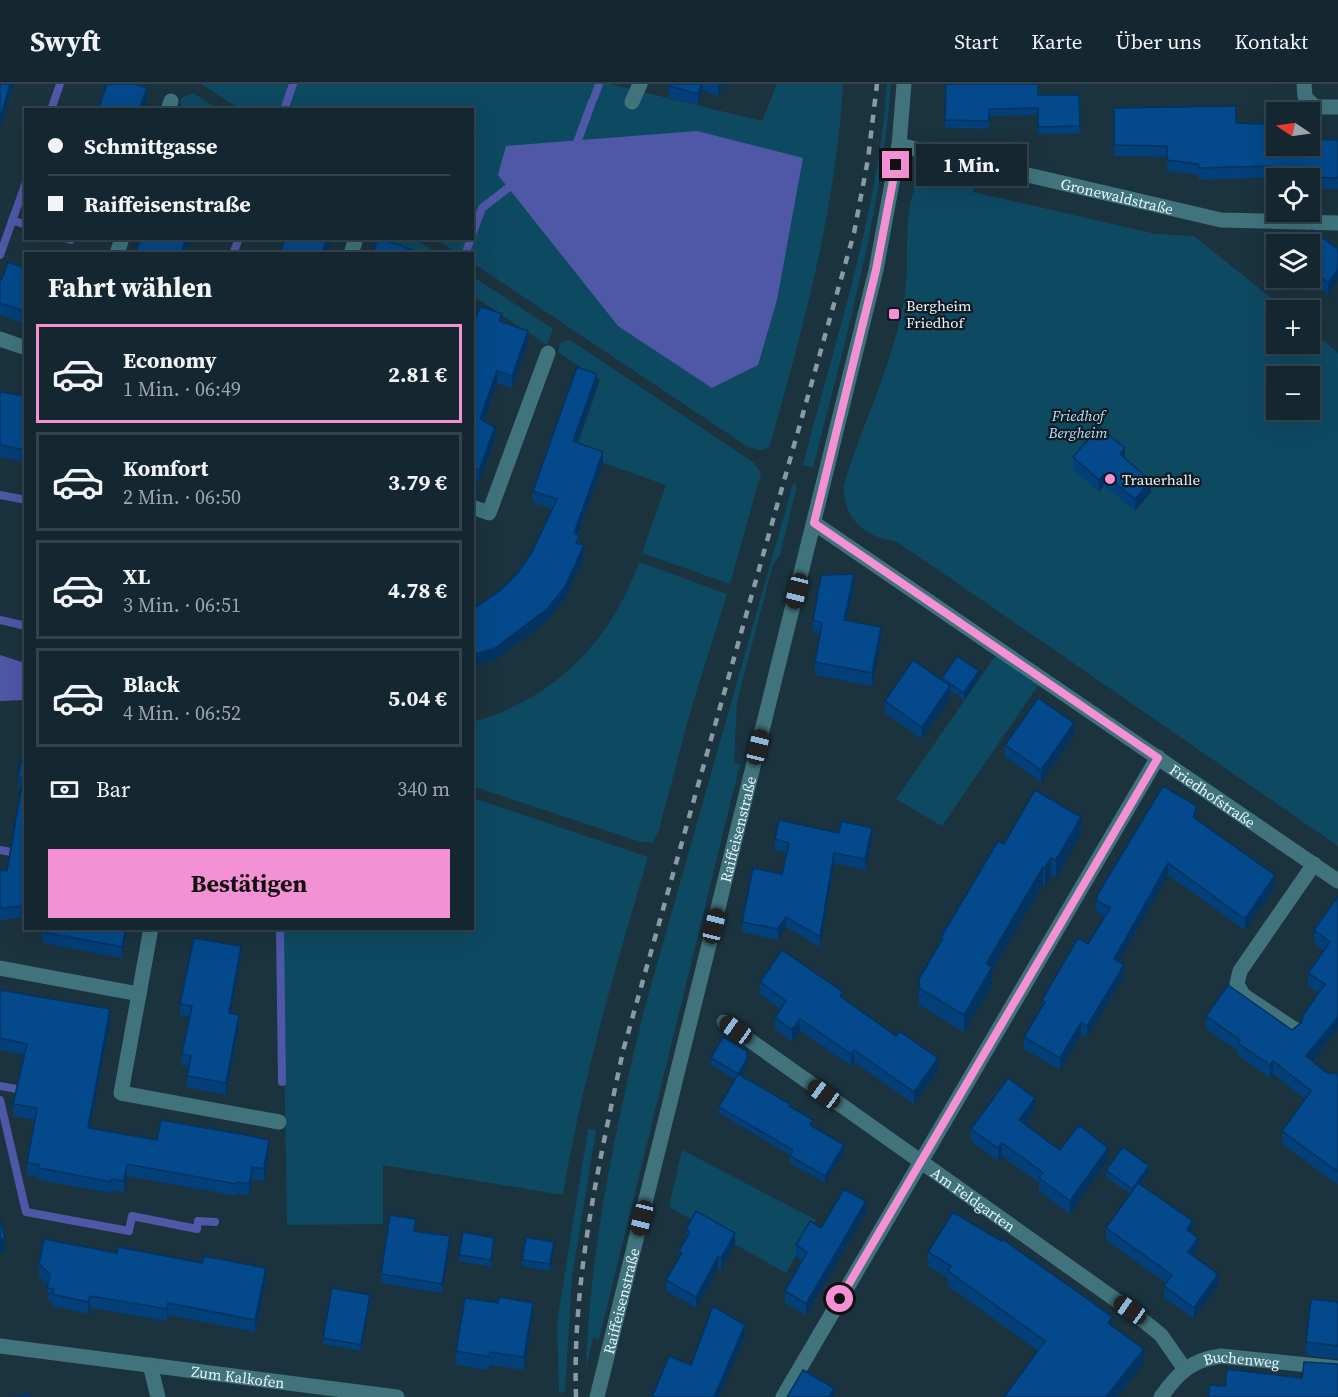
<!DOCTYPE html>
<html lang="de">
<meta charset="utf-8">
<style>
:root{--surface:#14262f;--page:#21323b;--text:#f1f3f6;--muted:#9da5aa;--line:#33434b;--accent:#f491d4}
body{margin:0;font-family:"Source Serif 4",serif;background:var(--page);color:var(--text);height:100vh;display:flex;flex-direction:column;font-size:22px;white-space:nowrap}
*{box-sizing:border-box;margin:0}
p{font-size:20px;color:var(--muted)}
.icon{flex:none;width:33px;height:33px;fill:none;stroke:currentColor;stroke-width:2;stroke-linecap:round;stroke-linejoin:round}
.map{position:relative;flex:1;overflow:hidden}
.sheet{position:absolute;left:24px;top:168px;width:450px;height:678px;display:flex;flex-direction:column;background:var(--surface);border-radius:0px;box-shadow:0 6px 24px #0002,0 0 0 2px var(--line)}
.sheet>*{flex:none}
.banner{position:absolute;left:24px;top:24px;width:450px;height:132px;border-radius:0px;box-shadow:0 6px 24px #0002,0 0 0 2px var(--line);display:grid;align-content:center;height:132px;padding:0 24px;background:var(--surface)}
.needle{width:39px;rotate:283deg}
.tools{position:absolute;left:1266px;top:18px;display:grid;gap:12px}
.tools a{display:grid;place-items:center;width:54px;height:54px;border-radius:0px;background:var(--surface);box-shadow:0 6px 24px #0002,0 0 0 2px var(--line);font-size:30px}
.end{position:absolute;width:27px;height:27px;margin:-14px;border:8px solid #f491d4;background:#111;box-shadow:0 0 0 3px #111}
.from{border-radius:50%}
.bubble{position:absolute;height:42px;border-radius:0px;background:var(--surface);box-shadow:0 6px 24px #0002,0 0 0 2px var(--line);font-size:20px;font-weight:700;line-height:42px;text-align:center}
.car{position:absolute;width:18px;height:36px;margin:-18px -9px;border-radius:8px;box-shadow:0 0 4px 2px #0007;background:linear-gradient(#222 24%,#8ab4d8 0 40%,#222 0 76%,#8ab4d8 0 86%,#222 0)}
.banner b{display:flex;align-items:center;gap:21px;height:57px;font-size:22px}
.banner b+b{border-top:2px solid var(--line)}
.banner i{width:15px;height:15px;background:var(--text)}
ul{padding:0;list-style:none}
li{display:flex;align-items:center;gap:18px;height:99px;margin:0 12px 9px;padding:0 12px;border:3px solid var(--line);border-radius:0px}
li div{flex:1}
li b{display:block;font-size:22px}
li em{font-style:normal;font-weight:700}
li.on{border-color:var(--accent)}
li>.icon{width:54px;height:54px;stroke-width:1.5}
h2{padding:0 24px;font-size:27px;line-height:72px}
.pay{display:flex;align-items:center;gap:15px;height:66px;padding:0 24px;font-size:22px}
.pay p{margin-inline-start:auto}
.cta{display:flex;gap:12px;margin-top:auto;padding:12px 24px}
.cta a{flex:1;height:69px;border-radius:0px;background:var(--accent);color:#111;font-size:24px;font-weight:700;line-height:69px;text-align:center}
header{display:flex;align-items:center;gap:36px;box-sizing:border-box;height:84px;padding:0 30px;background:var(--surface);border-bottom:2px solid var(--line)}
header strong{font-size:28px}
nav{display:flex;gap:33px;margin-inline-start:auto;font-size:21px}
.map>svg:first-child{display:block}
</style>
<header>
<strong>Swyft</strong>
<nav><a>Start</a><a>Karte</a><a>Über uns</a><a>Kontakt</a></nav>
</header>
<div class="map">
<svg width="1338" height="1313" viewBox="0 0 1338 1313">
<rect width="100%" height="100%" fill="#1b333f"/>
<!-- green -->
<path fill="#0e4962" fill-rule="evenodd" d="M201,0H610L762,37L777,0H843C836,125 803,245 769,364L760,366L748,363L473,179L472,170L458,169L435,155L472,154V26L240,25Z
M887,0H891C881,131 845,257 813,384L803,381C835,255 878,131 887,0Z
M193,9L218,25H188L180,20L181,14Z
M925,86L976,96L973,108L1156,150L1194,152L1286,226H1276V260H1310V245L1338,269V762L953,496L895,457C864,453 842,433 844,401C863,337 895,277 905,210C911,170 899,120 925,86ZM1276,292H1310V326H1276Z
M385,155H415L437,169H408Z
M472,192L553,245L547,261L473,212Z
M570,256L754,379L761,389L730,500L642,469L666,401L575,369L600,296L558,268L560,259Z
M793,400L797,401L780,471L773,480L737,618L734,679L740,680L599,1255L593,1254L586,1284C590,1163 615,1047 643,930Z
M639,478L727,510L691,625L658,749L652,759L641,758L472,702L473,638C554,615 611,558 639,478Z
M996,571L1039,600L942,742L896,715Z
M473,714L648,773C615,885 582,996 563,1111L383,1081V1140L287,1141L282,845L472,844Z
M588,1045L596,1046L572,1193L565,1307L559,1310L557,1239Z
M682,1066L816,1136L786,1189L669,1123Z"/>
<!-- water -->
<path fill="#4e58a7" d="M697,47L803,74L777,216L758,281L712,304L618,242L498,91L506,62Z
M0,571L25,579V616L0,617Z"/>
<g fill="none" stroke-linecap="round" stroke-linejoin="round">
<!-- stream -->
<path stroke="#4e58a7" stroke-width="8" d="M594,14L599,0
M51,26L60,0
M284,26L293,0
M578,56L592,18
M12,136L26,141
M472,151L482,124L508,104
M65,154L71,156
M466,168L471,154
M233,170L239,154
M0,171L26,98
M0,411L26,416
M0,536L26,542
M0,766L26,771
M280,844L282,998
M0,1002L27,1007
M0,1016L26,1128L129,1147L132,1132L197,1145L198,1137L215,1138"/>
<!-- minor -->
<g stroke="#40737c" stroke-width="15">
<path d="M1304,0L1305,13L1315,23H1338"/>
<path d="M632,18L640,0"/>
<path d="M168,26L171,17"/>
<path id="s1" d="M899,61L1221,136L1338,139"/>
<path d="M117,170L122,154"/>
<path d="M351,170L356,154"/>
<path d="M0,255L26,264"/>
<path d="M472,423L489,429L548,269"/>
<path id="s2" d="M814,439L1338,797"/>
<path d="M151,844L121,1009L279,1038"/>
<path d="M0,884L139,910"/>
<path id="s3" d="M724,938L1130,1226L1161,1251L1184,1284"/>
<path d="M1294,945L1243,911L1237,900L1240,887L1314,780"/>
<path id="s4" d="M0,1262L397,1313"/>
<path d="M150,1281L158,1313"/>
<path id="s5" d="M597,1313L876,186L899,61L904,0"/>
<path d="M783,1313L1158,673"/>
<path id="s6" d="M1161,1313C1178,1289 1191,1276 1221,1272L1338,1284"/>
</g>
<!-- rail -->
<path stroke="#889ba5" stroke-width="4.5" stroke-dasharray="8 8" stroke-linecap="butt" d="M576,1313C572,1196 599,1080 623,967L854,149L868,75L877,0"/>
</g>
<!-- wall -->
<path fill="#033f78" d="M669,0H723L718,12L703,6L698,21L669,14Z
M946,0L1038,11H1079L1080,50H1038V31L989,32V45L945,44Z
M1114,24L1236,39L1265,54L1338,56V105H1310V94H1276V104L1271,103V93L1199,96L1198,91L1167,87V73L1114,72Z
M1310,160L1338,165L1328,210L1305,194H1310Z
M26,184V240L0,231V195H2Z
M502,238L528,259L512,304L497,299L484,337L495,355L479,398L472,396V245Z
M597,301L577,359L603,380L578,450L579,460L584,473L565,514L547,537L495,576L502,505L517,490L532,468L552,425L533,418V407Z
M0,308L26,312V378L0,373Z
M1073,373L1125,375L1151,408L1135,427L1104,401L1099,408L1073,385Z
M854,504L847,537L881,556L872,602L815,591V578L820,551L813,549V536Z
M942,594H979L964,616L950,606V614L922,655L885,629V617L942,597Z
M1074,651L1041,698L1005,673V661Z
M26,668V833L0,836V785L7,787L21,705H18V693Z
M1197,733V735L1275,803L1245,846L1168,791L1119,878L1124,892L1087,953L1081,950L1060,986L1024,965V953L1042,924V916L1088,860L1105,832L1096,827V816Z
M839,749L872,754L865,786L834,779L820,863L786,843L778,856L742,848V838L782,790L787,769L775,766V755Z
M1081,750L1056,794L1051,791L1045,802L1043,800L992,887V901L964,948L919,921V895L941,857V853Z
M1338,812V945L1312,977L1327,989L1338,990V1101L1282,1060V1047L1305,1015L1273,990L1270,994L1238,971V967L1206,945V932L1292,946L1302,938L1319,909L1308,902V889L1324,867L1314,859V846Z
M41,844H126V853L122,874L43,859Z
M241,873L231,929L239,942L226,1011L187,1003V992L189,983L182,982V970L190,933L180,931V920Z
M760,898L843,914L938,986L914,1020L854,978L851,982L800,947L792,958L775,945V933L780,925L760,910Z
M0,906L110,937L90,1044L157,1056L269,1068L264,1097L252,1095L249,1111L237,1109L236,1112L127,1092L124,1109L112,1106L111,1109L39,1096V1093L27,1091V1079L35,1036L13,1032V1020L24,971L0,966Z
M711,974L747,982L741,992L790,1023L812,1043L844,1068L825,1099L790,1079V1071L719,1029V1023L735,995L711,981Z
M1035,1026L1025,1040L1060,1066L1108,1076L1070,1130L1039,1107V1099L1023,1087L1002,1072L998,1077L971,1057V1045Z
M1106,1086L1149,1088L1140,1100L1193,1148L1192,1149L1198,1165L1193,1172L1218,1201L1194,1235L1164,1214V1202L1166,1199L1106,1156V1144L1130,1110L1106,1093Z
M866,1129L806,1231L785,1219V1207L802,1176L796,1173V1161L821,1144Z
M416,1144L415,1147L450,1161L442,1209L381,1199V1190Z
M686,1146L735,1160L721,1185L718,1184L696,1224L666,1207V1196L679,1175V1167L686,1155Z
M494,1160L491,1183L459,1177V1171Z
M554,1164L550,1187L522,1182V1176Z
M928,1168L1112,1242L1144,1279L1038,1267L948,1202V1194L928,1182Z
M39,1180L266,1196L255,1248L168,1231L167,1237L90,1224L88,1230L52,1222V1217L47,1216L48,1201L39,1193Z
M370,1217L361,1267L323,1260V1254Z
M1338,1218V1275L1306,1271V1258Z
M533,1232L524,1286L490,1281L489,1286L456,1281V1267Z"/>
<!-- shaded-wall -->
<path fill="#023361" d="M10,0H14L0,46V35Z
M701,0H703V6L698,21V10Z
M718,0H723L718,12Z
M147,4V17L144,26H139Z
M186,154H191L185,170H181Z
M327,154H332L326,170H322Z
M1338,185V196L1328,210V199Z
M528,247V259L512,304V292Z
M497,287V299L480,347V335Z
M597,290V301L573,369V357Z
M495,343V355L479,398V386Z
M1125,364V376L1120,370Z
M603,368V380L574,461V449Z
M1104,390V401L1099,408V396Z
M1151,397V408L1135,427V415Z
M584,461V473L565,514L547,537L495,576L472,582V571Z
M854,490V504L844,549V536Z
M881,543V556L872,602V589Z
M979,587V594L964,616V609Z
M950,602V614L922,655V643Z
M1074,639V651L1041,698V686Z
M1197,722V733L1193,744V733Z
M1081,733V750L1056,794V776Z
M872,744V754L865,786V775Z
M834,769V779L820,863V853Z
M1051,774V791L1045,802V784Z
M1168,779V791L1114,887V875Z
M1043,783V800L992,887V901L964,948V931L986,880Z
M1275,791V803L1245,846V835Z
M786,833V843L778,856V845Z
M126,844V853L122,874V863Z
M241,862V873L229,940V929Z
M1124,881V892L1087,953V942Z
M110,925V937L88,1055V1044Z
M239,931V942L226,1011V999Z
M1338,933V945L1306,984V972Z
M800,935V947L792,958V946Z
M1081,938V950L1060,986V974Z
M854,966V978L851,982V970Z
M938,974V986L914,1020V1008Z
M747,975V982L738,997V990Z
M1273,977V990L1270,994V981Z
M1035,1014V1026L1019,1048V1036Z
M269,1056V1068L264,1097V1085Z
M1002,1059V1072L998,1077V1064Z
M844,1061V1068L825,1099V1092Z
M1108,1064V1076L1070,1130V1117Z
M127,1080V1092L124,1109V1097Z
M1149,1082V1088L1132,1112V1105Z
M252,1083V1095L249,1111V1100Z
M866,1117V1129L806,1231V1220Z
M1193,1137V1148L1187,1157V1145Z
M735,1149V1160L721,1185V1174Z
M450,1152V1161L442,1209V1200Z
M5,1154V1167L0,1169V1155Z
M494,1154V1160L491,1183V1176Z
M1198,1154V1165L1188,1180V1168Z
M554,1158V1164L550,1187V1180Z
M718,1173V1184L696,1224V1213Z
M266,1184V1196L255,1248V1236Z
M1218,1190V1201L1194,1235V1224Z
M370,1211V1217L361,1267V1261Z
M90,1212V1224L88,1230V1218Z
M168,1219V1231L167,1237V1225Z
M533,1219V1232L524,1286V1273Z
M1112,1233V1247L1108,1239Z
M745,1241V1253L719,1313H714Z
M1144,1265V1279L1117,1313H1106Z
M834,1304V1313H829Z"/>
<!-- building -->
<path fill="#03498b" stroke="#023361" stroke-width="1.5" d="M0,0H10L0,35Z
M107,0H135L147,4L139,26H98Z
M669,0H701L698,10L669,2Z
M946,0H1038V11H1079L1080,42L1038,43V24L989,25V37L945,36Z
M1236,22V39L1265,40V54H1276V62H1310V55L1338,56V94L1271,92L1272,82L1199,84L1198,80L1167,76V62L1114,61V24Z
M1312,146L1338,165V185L1328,199L1310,185V160H1302Z
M145,154H186L181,170L177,169V170H135L140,156L144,157Z
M285,154H327L322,170H280Z
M378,154H380L415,167L414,170H372Z
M8,178L26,184V228L0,219V195H2Z
M480,222L502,230L499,237L528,247L512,292L497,287L480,335L495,343L479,386L472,384V245Z
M577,283L597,290L573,357L603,368L574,449L579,451L576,459L584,461L565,503L547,525L495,564L472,571V526L502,505L517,490L532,468L557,415L533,407Z
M0,308L26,312V366L0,361Z
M1099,343L1125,364L1120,370L1151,397L1135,415L1104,390L1099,396L1073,373Z
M854,490L844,536L881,543L872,589L815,578L822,539L813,536L821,491Z
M957,572L979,587L964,609L942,594Z
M913,576L950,602L922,643L885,617Z
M1038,614L1074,639L1041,686L1005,661Z
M23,668H26V822L0,824V785L7,787L23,694L18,693Z
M1163,702L1197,722L1193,733L1275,791L1245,835L1168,779L1114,875L1124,881L1087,942L1081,938L1060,974L1024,953L1045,918L1042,916L1078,854L1088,860L1110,824L1096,816L1099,808Z
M1035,706L1081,733L1056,776L1051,774L1045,784L1043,783L986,880L992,883L964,931L919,904V895L943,854L941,853L998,757L1004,760Z
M779,736L839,749L841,737L872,744L865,775L834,769L820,853L786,833L778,845L742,838L753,784L782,790L789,759L775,755Z
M1338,812V933L1306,972L1327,989L1338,990V1088L1282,1047L1311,1007L1273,977L1270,981L1238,959L1240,956L1206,932L1228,901L1292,946L1302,938L1303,931L1325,900L1308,889L1330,858L1314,846Z
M43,844H126L122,863L43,848Z
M194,854L241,862L229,929L239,931L226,999L187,992L191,972L182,970L192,922L180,920Z
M782,866L843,908L840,912L896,952L899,947L938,974L914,1008L854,966L851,970L800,935L792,946L775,933L786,917L760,898Z
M0,906L110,925L88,1044L157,1056L161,1036L246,1051L269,1056L264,1085L252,1083L249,1100L237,1098L236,1100L127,1080L124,1097L112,1095L111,1098L39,1084V1081L27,1079L37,1024L13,1020L27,960L0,954Z
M723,953L747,967V975L738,990L711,974Z
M738,990L790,1020L789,1022L813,1036L810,1041L844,1061L825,1092L790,1072L793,1066L719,1023Z
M1008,994L1035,1014L1019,1036L1060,1066L1079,1041L1108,1064L1070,1117L1039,1094L1043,1089L1023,1074L1002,1059L998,1064L971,1045Z
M1123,1063L1149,1082L1132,1105L1106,1086Z
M1138,1099L1193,1137L1187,1145L1198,1154L1188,1168L1218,1190L1194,1224L1164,1202L1172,1191L1106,1144Z
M844,1105L866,1117L806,1220L785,1207L807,1168L796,1161L810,1137L821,1144Z
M696,1127L735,1149L721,1174L718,1173L696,1213L666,1196L682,1169L679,1167L690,1148L686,1146Z
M953,1128L1001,1157L1002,1155L1085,1213L1112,1233L1108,1239L1144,1265L1106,1313H1004L1045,1257L948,1187L951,1182L928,1168Z
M390,1131L416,1135L414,1147L450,1152L442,1200L381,1190Z
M0,1134L5,1154L0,1155Z
M463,1148L494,1154L491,1176L459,1171Z
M526,1153L554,1158L550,1180L522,1176Z
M44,1155L117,1169L118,1163L202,1179L204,1172L266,1184L255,1236L168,1219L167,1225L90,1212L88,1218L52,1210L54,1205L47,1204L50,1190L39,1180Z
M332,1204L370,1211L361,1261L323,1254Z
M499,1213L533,1219L524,1273L490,1268L489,1273L456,1267L465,1214L498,1219Z
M1311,1215L1338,1218V1262L1306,1258Z
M713,1222L745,1241L714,1313H652L669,1272L691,1281Z
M1304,1278L1338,1280V1313H1208L1210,1301L1225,1302L1227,1285L1302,1294Z
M803,1286L834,1304L829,1313H787Z
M29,1310L30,1313H15Z"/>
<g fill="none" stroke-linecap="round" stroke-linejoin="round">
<!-- route -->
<path stroke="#f491d4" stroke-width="8" d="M840,1215L1158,674L814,439L876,186L896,81"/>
</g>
<!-- markers -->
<g fill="#f491d4" stroke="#0f191f" stroke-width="2">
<rect x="888" y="224" width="12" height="12" rx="3"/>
<circle cx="1110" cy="395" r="6"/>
</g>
<g text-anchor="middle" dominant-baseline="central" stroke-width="4.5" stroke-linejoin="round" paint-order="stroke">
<!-- street labels -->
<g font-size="15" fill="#e6f5fd" stroke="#0f191f">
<text stroke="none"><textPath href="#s1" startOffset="224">Gronewaldstraße</textPath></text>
<text stroke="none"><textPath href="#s2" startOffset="483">Friedhofstraße</textPath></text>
<text stroke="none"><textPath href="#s5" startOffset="585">Raiffeisenstraße</textPath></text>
<text stroke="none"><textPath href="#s3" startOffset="306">Am Feldgarten</textPath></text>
<text stroke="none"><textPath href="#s5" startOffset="99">Raiffeisenstraße</textPath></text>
<text stroke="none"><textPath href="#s6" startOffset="96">Buchenweg</textPath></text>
<text stroke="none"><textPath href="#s4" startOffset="240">Zum Kalkofen</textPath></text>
</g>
<!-- poi labels -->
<g font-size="15" fill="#e6f5fd" stroke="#0f191f" text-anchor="start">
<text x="906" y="221">Bergheim<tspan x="906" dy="17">Friedhof</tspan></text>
<text x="1122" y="395">Trauerhalle</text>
</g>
<!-- park labels -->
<g font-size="15" font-style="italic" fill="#b2e3fd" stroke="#0f191f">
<text x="1078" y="331">Friedhof<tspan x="1078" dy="17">Bergheim</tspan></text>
</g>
</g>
</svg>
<div class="tools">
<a><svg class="needle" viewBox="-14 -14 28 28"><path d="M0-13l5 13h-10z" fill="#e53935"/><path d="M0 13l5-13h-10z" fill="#9da5aa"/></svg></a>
<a><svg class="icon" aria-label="locate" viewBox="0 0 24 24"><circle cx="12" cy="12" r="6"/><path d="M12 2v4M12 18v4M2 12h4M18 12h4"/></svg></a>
<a><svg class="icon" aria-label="layers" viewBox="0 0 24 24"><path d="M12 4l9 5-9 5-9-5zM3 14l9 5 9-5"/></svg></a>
<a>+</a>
<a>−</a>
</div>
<i class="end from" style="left:840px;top:1215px"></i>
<i class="end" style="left:896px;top:81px"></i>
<div class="bubble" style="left:916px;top:60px;width:111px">1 Min.</div>
<i class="car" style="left:797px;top:507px;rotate:194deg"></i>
<i class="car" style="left:758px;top:663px;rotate:14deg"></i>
<i class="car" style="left:714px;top:842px;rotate:14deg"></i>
<i class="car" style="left:736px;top:946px;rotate:305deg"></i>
<i class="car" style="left:824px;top:1010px;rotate:306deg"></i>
<i class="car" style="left:642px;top:1134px;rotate:194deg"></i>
<i class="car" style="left:1130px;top:1226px;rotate:305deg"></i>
<div class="banner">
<b><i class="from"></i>Schmittgasse</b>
<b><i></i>Raiffeisenstraße</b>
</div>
<section class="sheet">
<h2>Fahrt wählen</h2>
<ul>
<li class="on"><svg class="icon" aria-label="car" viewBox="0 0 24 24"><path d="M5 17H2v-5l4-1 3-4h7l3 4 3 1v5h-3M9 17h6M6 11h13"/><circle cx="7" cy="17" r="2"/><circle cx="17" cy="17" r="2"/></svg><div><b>Economy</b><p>1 Min. · 06:49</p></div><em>2.81 €</em></li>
<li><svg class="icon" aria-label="car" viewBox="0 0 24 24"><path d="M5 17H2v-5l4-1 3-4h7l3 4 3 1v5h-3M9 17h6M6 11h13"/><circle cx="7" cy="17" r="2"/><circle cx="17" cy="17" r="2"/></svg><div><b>Komfort</b><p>2 Min. · 06:50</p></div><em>3.79 €</em></li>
<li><svg class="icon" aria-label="car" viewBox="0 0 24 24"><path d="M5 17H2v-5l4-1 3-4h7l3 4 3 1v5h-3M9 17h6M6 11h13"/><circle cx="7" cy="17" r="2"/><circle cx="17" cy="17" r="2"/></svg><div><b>XL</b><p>3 Min. · 06:51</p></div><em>4.78 €</em></li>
<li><svg class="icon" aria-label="car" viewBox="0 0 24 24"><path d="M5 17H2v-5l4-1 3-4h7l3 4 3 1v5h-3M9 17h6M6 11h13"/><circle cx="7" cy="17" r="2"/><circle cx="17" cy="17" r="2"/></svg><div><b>Black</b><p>4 Min. · 06:52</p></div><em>5.04 €</em></li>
</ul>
<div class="pay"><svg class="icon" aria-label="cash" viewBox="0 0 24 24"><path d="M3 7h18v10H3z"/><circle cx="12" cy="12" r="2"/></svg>Bar<p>340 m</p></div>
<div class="cta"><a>Bestätigen</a></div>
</section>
</div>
